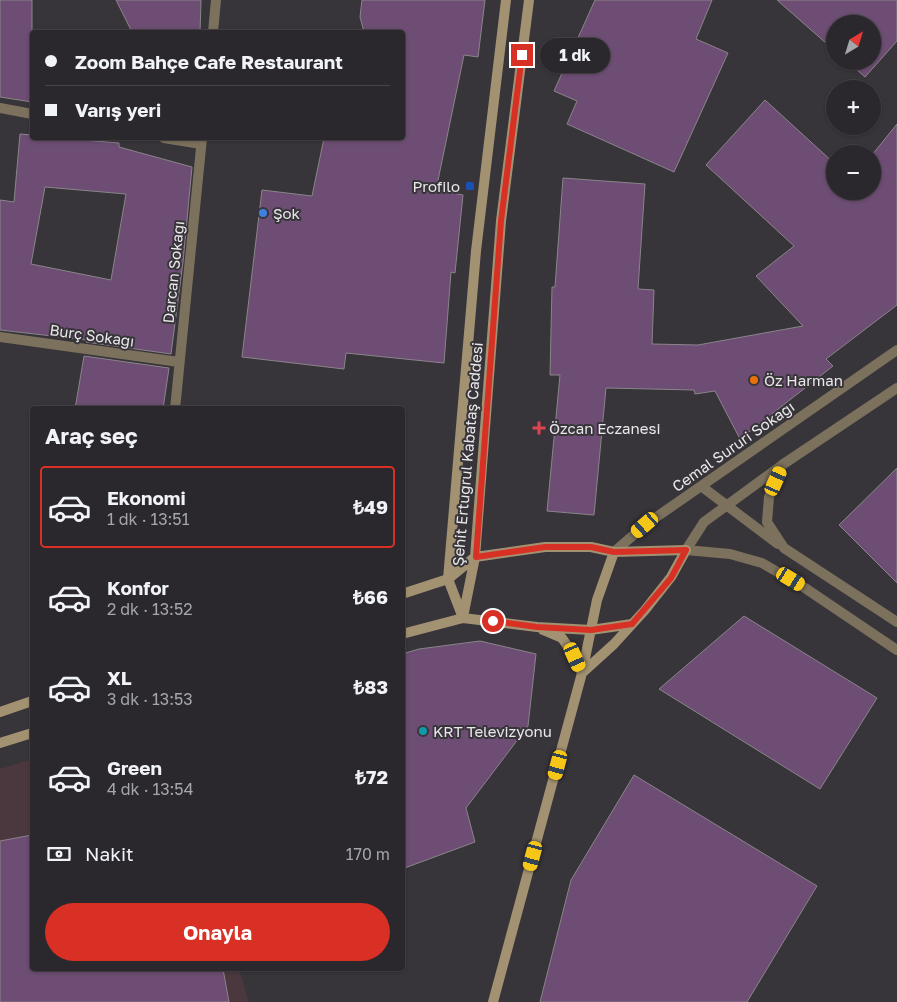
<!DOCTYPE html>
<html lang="tr">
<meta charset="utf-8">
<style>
:root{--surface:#2a282c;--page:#363438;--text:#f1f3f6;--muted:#a5a6a9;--line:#464448;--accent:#d93025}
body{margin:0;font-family:"Golos Text",sans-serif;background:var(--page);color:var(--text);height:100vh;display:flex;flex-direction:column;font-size:19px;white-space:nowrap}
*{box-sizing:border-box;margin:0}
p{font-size:16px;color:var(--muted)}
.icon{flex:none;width:28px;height:28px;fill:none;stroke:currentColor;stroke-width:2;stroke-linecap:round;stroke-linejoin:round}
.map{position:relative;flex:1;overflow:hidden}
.panel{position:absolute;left:30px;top:406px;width:375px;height:565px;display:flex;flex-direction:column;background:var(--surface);border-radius:5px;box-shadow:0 1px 4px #0004,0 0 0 1px var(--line)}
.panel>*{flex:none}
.top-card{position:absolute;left:30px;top:30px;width:375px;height:110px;border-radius:5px;box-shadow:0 1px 4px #0004,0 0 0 1px var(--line);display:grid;align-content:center;height:110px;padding:0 15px;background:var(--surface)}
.needle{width:32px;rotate:38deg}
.tools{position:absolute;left:826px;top:15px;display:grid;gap:10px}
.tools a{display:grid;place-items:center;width:55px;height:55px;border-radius:50%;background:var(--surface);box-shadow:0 1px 4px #0004,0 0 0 1px var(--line);font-size:25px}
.end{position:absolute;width:22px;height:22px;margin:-11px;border:6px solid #d93025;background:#fff;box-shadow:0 0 0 2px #fff}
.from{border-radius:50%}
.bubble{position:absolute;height:35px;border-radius:18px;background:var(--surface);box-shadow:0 1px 4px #0004,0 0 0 1px var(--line);font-size:16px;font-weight:700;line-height:35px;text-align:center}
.car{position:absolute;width:15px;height:30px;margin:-15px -8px;border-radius:6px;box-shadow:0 0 4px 1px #0007;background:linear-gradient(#f5c518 24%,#345 0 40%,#f5c518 0 76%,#345 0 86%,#f5c518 0)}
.top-card b{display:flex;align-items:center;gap:18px;height:48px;font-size:19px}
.top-card b+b{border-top:1px solid var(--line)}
.top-card i{width:12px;height:12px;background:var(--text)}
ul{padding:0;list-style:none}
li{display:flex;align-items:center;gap:15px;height:82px;margin:0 10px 8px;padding:0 5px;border:2px solid transparent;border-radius:5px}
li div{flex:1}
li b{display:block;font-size:19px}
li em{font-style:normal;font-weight:700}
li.active{border-color:var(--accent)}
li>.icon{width:45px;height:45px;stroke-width:1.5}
h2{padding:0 15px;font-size:22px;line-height:60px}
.pay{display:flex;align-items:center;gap:12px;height:55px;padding:0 15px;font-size:19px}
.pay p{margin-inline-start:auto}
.primary-button{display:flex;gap:10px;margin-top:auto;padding:10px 15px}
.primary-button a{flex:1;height:58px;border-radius:30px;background:var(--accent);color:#fff;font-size:20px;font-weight:700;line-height:58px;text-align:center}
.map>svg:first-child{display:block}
</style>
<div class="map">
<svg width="897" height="1002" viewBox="0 0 897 1002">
<rect width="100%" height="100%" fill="#38353a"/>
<!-- education -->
<path fill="#4b383e" d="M32,759V969H239L249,1002H0V769Z"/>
<!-- building -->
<path fill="#6d4d73" stroke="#8a858a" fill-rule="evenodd" d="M0,0H32V102L0,97Z
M116,0H201L200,32H132Z
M362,0H485L478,57L464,55L436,190L463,195L455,273L451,272L444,363L346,353L344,369L242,357L262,190L312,196L324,138H402V32H364L360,17Z
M595,0H712L696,39L728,53L674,172L567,124L577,101L554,91Z
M777,0H897V41L865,77L847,61H872V24H835V51Z
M765,100L835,164V191H872V155L897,124V305L826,359L833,366L740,439L715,391L695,394L694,390L606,388L594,515L547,511L560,375H550L552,287H555L563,178L645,184L638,289L654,290L652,344L698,345L803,326L756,276L794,246L706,165Z
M20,134L32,135V138H59L119,143V147L192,167L183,262L171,354L86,342L87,340L0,330V200L14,202ZM45,187L126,194L111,280L31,264Z
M84,356L169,368L163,409H75Z
M897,468V583L839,525Z
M744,616L877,698L820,789L659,689Z
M480,641L536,654L528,726L466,808L475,842L402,869V654L419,649Z
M634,775L817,886L747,1002H540L571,880Z
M32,835V969H223L229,1002H0V841Z"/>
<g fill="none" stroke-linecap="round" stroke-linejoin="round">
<!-- street -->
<path stroke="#7c715d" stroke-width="10" d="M213,32L216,0
M0,108L32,114
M164,138L201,144
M0,337L179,362
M897,388L782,465L726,506L704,522L686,550L730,554L762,563L805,588L897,650
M175,409L202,138
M782,465L769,497L767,522L784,548L897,622
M701,486L778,544
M614,552L645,525L897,350"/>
<!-- secondary -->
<path stroke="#a39272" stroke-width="10" d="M402,594L448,579L475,557L545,547H591L614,552L686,550
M463,617L475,557L501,221L529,0
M463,618L448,579L476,251L506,0
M543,630L562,638L575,657L582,673
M402,634L463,618L537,627L591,630L632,624
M582,673L614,644L645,610L671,577L686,550
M0,712L32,701
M0,743L32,733
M493,1002L582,673L597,600L614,552"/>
</g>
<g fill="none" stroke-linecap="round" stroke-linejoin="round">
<!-- route -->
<path stroke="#d93025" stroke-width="6" d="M493,621L537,627L591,630L632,624L671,578L686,550L614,552L591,547H545L476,557L501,221L522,55"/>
</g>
<!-- markers -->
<rect fill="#1a4fb4" stroke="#38353a" stroke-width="2" x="465" y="181" width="10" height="10" rx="2.5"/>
<circle fill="#3f7fe0" stroke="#38353a" stroke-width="2" cx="263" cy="213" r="5"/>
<circle fill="#e8710a" stroke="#38353a" stroke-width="2" cx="754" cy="380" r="5"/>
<path fill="#e0444e" stroke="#38353a" stroke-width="2" d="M536.5 420.5h5v5h5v5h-5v5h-5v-5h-5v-5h5z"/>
<circle fill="#0f9aa8" stroke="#38353a" stroke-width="2" cx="423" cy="731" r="5"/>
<g text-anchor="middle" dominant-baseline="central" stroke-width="4" stroke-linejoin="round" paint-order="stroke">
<!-- poi labels -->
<g font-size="15" fill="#eae8eb" stroke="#38353a" text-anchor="start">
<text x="460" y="186" text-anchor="end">Profilo</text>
<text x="273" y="213">Şok</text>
<text x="764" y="380">Öz Harman</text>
<text x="549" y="428">Özcan Eczanesi</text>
<text x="433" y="731">KRT Televizyonu</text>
</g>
<!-- street labels -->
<g font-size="15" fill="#eae8eb" stroke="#38353a">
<text transform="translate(173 272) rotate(-84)">Darcan Sokağı</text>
<text transform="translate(92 335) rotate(8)">Burç Sokağı</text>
<text transform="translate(733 446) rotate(-35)">Cemal Sururi Sokağı</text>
<text transform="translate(467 454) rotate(-85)">Şehit Ertuğrul Kabataş Caddesi</text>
</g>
</g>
</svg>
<div class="tools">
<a><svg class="needle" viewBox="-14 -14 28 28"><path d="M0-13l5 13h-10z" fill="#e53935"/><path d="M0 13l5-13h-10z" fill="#a5a6a9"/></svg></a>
<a>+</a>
<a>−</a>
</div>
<i class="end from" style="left:493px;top:621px"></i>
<i class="end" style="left:522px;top:55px"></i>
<div class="bubble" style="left:540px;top:38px;width:70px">1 dk</div>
<i class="car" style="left:776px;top:481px;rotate:24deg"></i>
<i class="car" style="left:645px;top:525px;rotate:229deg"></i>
<i class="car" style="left:791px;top:579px;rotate:121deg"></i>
<i class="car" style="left:575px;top:657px;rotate:156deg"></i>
<i class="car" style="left:558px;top:765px;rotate:195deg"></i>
<i class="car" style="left:533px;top:856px;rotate:195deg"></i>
<div class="top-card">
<b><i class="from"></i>Zoom Bahçe Cafe Restaurant</b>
<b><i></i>Varış yeri</b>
</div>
<section class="panel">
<h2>Araç seç</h2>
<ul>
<li class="active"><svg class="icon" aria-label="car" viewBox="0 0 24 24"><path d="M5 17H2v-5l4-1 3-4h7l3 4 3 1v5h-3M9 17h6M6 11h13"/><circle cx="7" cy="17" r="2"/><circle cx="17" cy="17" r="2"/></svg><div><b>Ekonomi</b><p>1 dk · 13:51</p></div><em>₺49</em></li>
<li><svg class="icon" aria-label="car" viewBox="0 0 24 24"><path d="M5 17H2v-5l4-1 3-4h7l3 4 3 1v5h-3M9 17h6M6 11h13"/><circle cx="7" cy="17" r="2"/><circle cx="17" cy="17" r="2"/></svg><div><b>Konfor</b><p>2 dk · 13:52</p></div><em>₺66</em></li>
<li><svg class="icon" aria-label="car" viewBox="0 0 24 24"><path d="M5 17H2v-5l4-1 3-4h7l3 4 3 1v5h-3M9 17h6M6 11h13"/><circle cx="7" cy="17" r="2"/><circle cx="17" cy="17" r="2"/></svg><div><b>XL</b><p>3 dk · 13:53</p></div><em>₺83</em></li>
<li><svg class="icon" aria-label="car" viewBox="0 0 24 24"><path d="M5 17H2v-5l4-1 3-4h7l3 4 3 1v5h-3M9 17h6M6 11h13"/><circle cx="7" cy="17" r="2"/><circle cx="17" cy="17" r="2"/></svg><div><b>Green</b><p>4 dk · 13:54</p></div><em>₺72</em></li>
</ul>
<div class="pay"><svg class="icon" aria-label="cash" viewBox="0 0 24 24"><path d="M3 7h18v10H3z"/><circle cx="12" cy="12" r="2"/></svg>Nakit<p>170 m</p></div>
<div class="primary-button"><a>Onayla</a></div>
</section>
</div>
